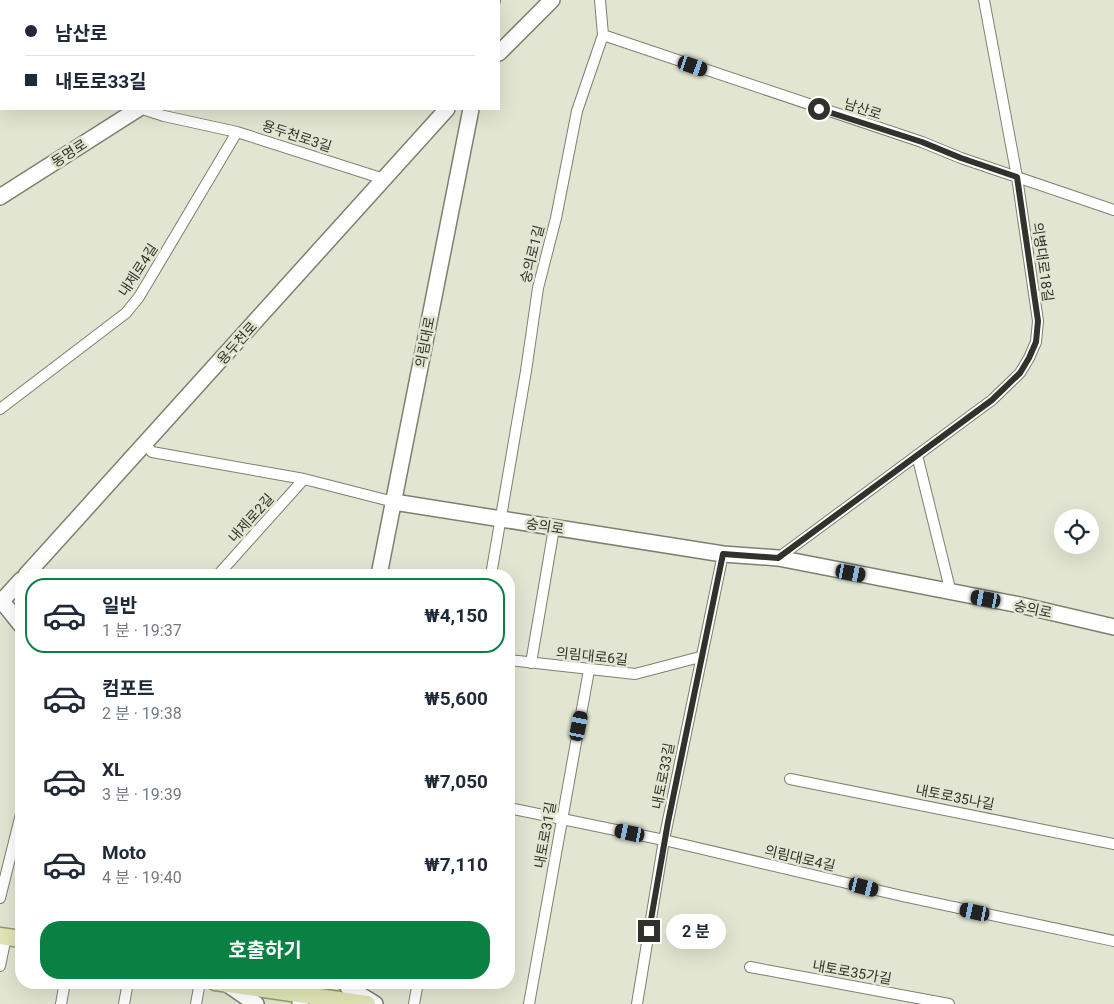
<!DOCTYPE html>
<html lang="ko">
<meta charset="utf-8">
<style>
:root{--surface:#fff;--page:#f6f6f7;--text:#1f2937;--muted:#747a83;--line:#e0e1e3;--accent:#0b8043}
body{margin:0;font-family:Roboto,"Noto Sans KR",sans-serif;background:var(--page);color:var(--text);height:100vh;display:flex;flex-direction:column;font-size:19px;white-space:nowrap}
*{box-sizing:border-box;margin:0}
p{font-size:16px;color:var(--muted)}
.icon{flex:none;width:28px;height:28px;fill:none;stroke:currentColor;stroke-width:2;stroke-linecap:round;stroke-linejoin:round}
.map{position:relative;flex:1;overflow:hidden}
.details{position:absolute;left:15px;top:569px;width:500px;height:420px;display:flex;flex-direction:column;background:var(--surface);border-radius:20px;box-shadow:0 5px 20px #0002}
.details>*{flex:none}
.hud{position:absolute;left:0px;top:0px;width:500px;height:110px;box-shadow:0 5px 20px #0002;display:grid;align-content:center;height:110px;padding:0 25px;background:var(--surface)}
.fabs{position:absolute;left:1054px;top:509px;display:grid;gap:10px}
.fabs a{display:grid;place-items:center;width:45px;height:45px;border-radius:50%;background:var(--surface);box-shadow:0 5px 20px #0002;font-size:25px}
.end{position:absolute;width:22px;height:22px;margin:-11px;border:6px solid #31322b;background:#fff;box-shadow:0 0 0 2px #fff}
.from{border-radius:50%}
.bubble{position:absolute;height:35px;border-radius:18px;background:var(--surface);box-shadow:0 5px 20px #0002;font-size:16px;font-weight:700;line-height:35px;text-align:center}
.car{position:absolute;width:15px;height:30px;margin:-15px -8px;border-radius:6px;box-shadow:0 0 4px 1px #0007;background:linear-gradient(#222 24%,#8ab4d8 0 40%,#222 0 76%,#8ab4d8 0 86%,#222 0)}
.hud b{display:flex;align-items:center;gap:18px;height:48px;font-size:19px}
.hud b+b{border-top:1px solid var(--line)}
.hud i{width:12px;height:12px;background:var(--text)}
ul{padding:9px 0 0;list-style:none}
li{display:flex;align-items:center;gap:15px;height:75px;margin:0 10px 8px;padding:0 15px;border:2px solid transparent;border-radius:20px}
li div{flex:1}
li b{display:block;font-size:19px}
li em{font-style:normal;font-weight:700}
li.on{border-color:var(--accent)}
li>.icon{width:45px;height:45px;stroke-width:1.5}
.cta{display:flex;gap:10px;margin-top:auto;padding:10px 25px}
.cta a{flex:1;height:58px;border-radius:20px;background:var(--accent);color:#fff;font-size:20px;font-weight:700;line-height:58px;text-align:center}
.map>svg:first-child{display:block}
</style>
<div class="map">
<svg width="1114" height="1004" viewBox="0 0 1114 1004">
<rect width="100%" height="100%" fill="#e2e5d1"/>
<g fill="none" stroke-linecap="round" stroke-linejoin="round">
<defs>
<path id="street" d="M26,1L27,0
M213,1V0
M603,35L922,142L961,158L1114,210
M0,45L1,43
M0,75H1
M142,109L164,116L237,132L384,179
M0,409L126,313L139,297L237,132
M144,443L152,452L304,479L394,502
M917,455L951,593
M778,558L992,400L1020,373L1029,358L1036,342L1038,321L1017,177L984,0
M218,575L304,479
M491,575L526,371L538,288L556,218L577,111L603,35L600,0
M509,660L635,674L700,657
M531,663L554,528
M790,779L1114,844
M509,808L664,840L902,896L1114,941
M0,898L21,814
M0,966L6,937
M750,967L949,1004
M61,1004L65,982
M124,1004L128,982
M196,1004L200,982
M414,1004L418,982
M529,1004L589,670
M637,1004L664,840L723,554"/>
<path id="secondary" d="M294,1L296,0
M492,1V0
M499,53L552,0
M0,197L138,109
M394,502L723,554L778,558L1020,605L1114,627
M26,575L447,109
M379,575L471,109
M0,599L21,625
M0,603L21,580
M345,982L349,988L375,1004
M227,984L256,1004
M300,1004L304,982"/>
<path id="primary" d="M0,936L21,939
M215,982L367,1004"/>
</defs>
<!-- street casing -->
<use href="#street" stroke="#7d806e" stroke-width="12"/>
<!-- secondary casing -->
<use href="#secondary" stroke="#7d806e" stroke-width="18"/>
<!-- primary casing -->
<use href="#primary" stroke="#969c67" stroke-width="19"/>
<!-- street -->
<use href="#street" stroke="#fff" stroke-width="10"/>
<!-- secondary -->
<use href="#secondary" stroke="#fff" stroke-width="15"/>
<!-- primary -->
<use href="#primary" stroke="#e0e6b7" stroke-width="16"/>
</g>
<g fill="none" stroke-linecap="round" stroke-linejoin="round">
<!-- route -->
<path stroke="#31322b" stroke-width="6" d="M649,931L668,822L723,554L778,558L992,400L1020,373L1029,358L1036,342L1038,321L1017,177L961,158L922,142L819,109"/>
</g>
<g text-anchor="middle" dominant-baseline="central" stroke-width="5" stroke-linejoin="round" paint-order="stroke">
<!-- street labels -->
<g font-size="14" fill="#31322b" stroke="#e2e5d1">
<text transform="translate(863 109) rotate(18)">남산로</text>
<text transform="translate(297 136) rotate(18)">용두천로3길</text>
<text transform="translate(69 153) rotate(-33)">동명로</text>
<text transform="translate(532 254) rotate(-76)">숭의로1길</text>
<text transform="translate(1043 262) rotate(82)">의병대로18길</text>
<text transform="translate(138 270) rotate(-57)">내제로4길</text>
<text transform="translate(425 342) rotate(-79)">의림대로</text>
<text transform="translate(237 343) rotate(-48)">용두천로</text>
<text transform="translate(251 518) rotate(-48)">내제로2길</text>
<text transform="translate(545 526) rotate(9)">숭의로</text>
<text transform="translate(1033 609) rotate(12)">숭의로</text>
<text transform="translate(592 656) rotate(6)">의림대로6길</text>
<text transform="translate(663 776) rotate(-79)">내토로33길</text>
<text transform="translate(955 797) rotate(11)">내토로35나길</text>
<text transform="translate(545 835) rotate(-80)">내토로31길</text>
<text transform="translate(800 858) rotate(13)">의림대로4길</text>
<text transform="translate(852 972) rotate(10)">내토로35가길</text>
</g>
</g>
</svg>
<div class="fabs">
<a><svg class="icon" aria-label="locate" viewBox="0 0 24 24"><circle cx="12" cy="12" r="6"/><path d="M12 2v4M12 18v4M2 12h4M18 12h4"/></svg></a>
</div>
<i class="end from" style="left:819px;top:109px"></i>
<i class="end" style="left:649px;top:931px"></i>
<div class="bubble" style="left:666px;top:914px;width:60px">2 분</div>
<i class="car" style="left:693px;top:66px;rotate:109deg"></i>
<i class="car" style="left:851px;top:573px;rotate:101deg"></i>
<i class="car" style="left:986px;top:599px;rotate:280deg"></i>
<i class="car" style="left:579px;top:726px;rotate:11deg"></i>
<i class="car" style="left:630px;top:833px;rotate:282deg"></i>
<i class="car" style="left:864px;top:887px;rotate:104deg"></i>
<i class="car" style="left:975px;top:912px;rotate:282deg"></i>
<div class="hud">
<b><i class="from"></i>남산로</b>
<b><i></i>내토로33길</b>
</div>
<section class="details">
<ul>
<li class="on"><svg class="icon" aria-label="car" viewBox="0 0 24 24"><path d="M5 17H2v-5l4-1 3-4h7l3 4 3 1v5h-3M9 17h6M6 11h13"/><circle cx="7" cy="17" r="2"/><circle cx="17" cy="17" r="2"/></svg><div><b>일반</b><p>1 분 · 19:37</p></div><em>₩4,150</em></li>
<li><svg class="icon" aria-label="car" viewBox="0 0 24 24"><path d="M5 17H2v-5l4-1 3-4h7l3 4 3 1v5h-3M9 17h6M6 11h13"/><circle cx="7" cy="17" r="2"/><circle cx="17" cy="17" r="2"/></svg><div><b>컴포트</b><p>2 분 · 19:38</p></div><em>₩5,600</em></li>
<li><svg class="icon" aria-label="car" viewBox="0 0 24 24"><path d="M5 17H2v-5l4-1 3-4h7l3 4 3 1v5h-3M9 17h6M6 11h13"/><circle cx="7" cy="17" r="2"/><circle cx="17" cy="17" r="2"/></svg><div><b>XL</b><p>3 분 · 19:39</p></div><em>₩7,050</em></li>
<li><svg class="icon" aria-label="car" viewBox="0 0 24 24"><path d="M5 17H2v-5l4-1 3-4h7l3 4 3 1v5h-3M9 17h6M6 11h13"/><circle cx="7" cy="17" r="2"/><circle cx="17" cy="17" r="2"/></svg><div><b>Moto</b><p>4 분 · 19:40</p></div><em>₩7,110</em></li>
</ul>
<div class="cta"><a>호출하기</a></div>
</section>
</div>
